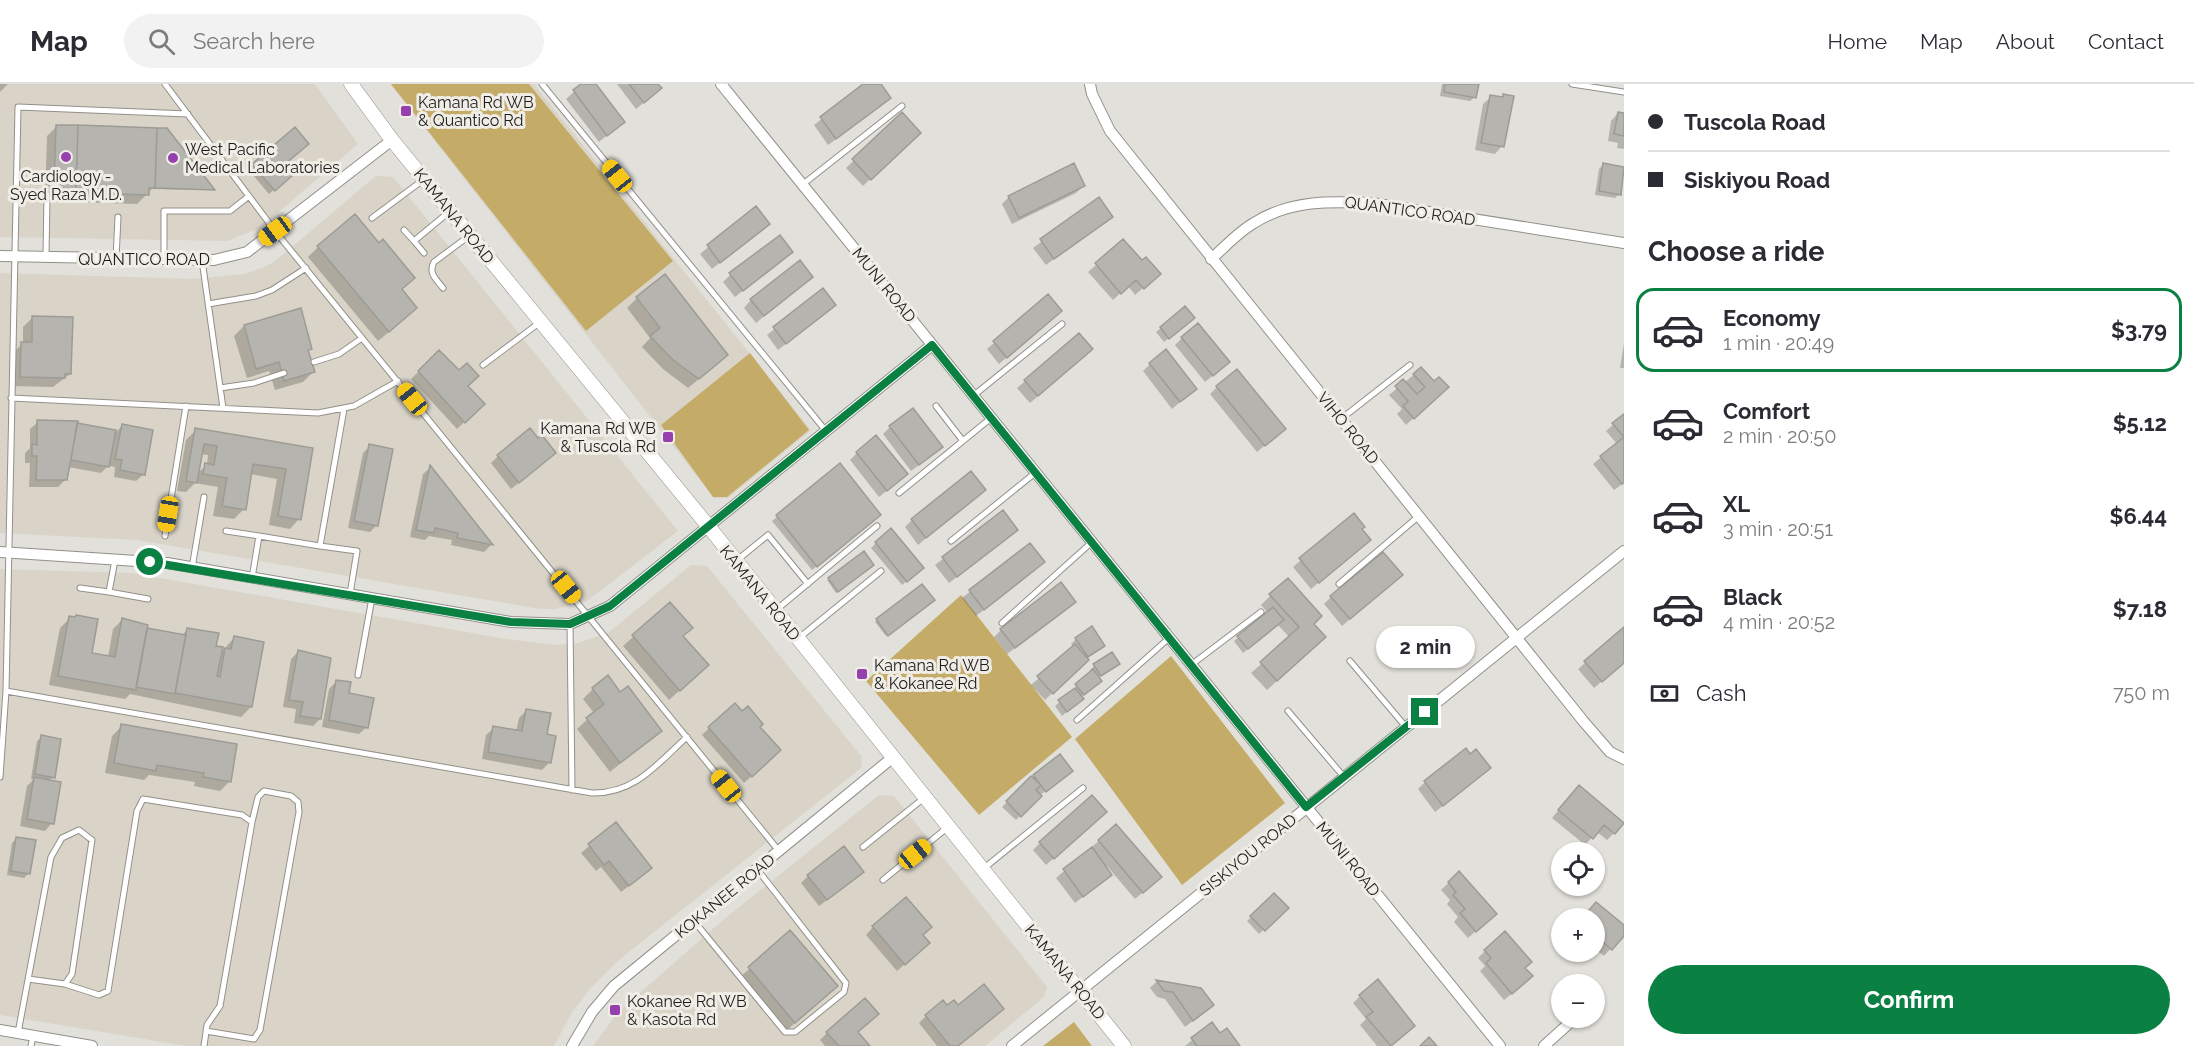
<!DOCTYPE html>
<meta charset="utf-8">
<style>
:root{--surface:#fff;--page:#f2f2f3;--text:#2b2b33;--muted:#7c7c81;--line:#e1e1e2;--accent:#0b8043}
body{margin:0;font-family:Raleway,sans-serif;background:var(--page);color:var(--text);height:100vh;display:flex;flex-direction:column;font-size:22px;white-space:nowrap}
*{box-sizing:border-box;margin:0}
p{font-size:20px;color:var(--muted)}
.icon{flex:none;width:33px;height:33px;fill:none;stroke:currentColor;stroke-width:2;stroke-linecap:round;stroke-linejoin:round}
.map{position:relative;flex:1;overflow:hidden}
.details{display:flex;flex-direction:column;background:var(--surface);width:570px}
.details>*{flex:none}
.banner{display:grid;align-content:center;height:132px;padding:0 24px;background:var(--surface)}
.tools{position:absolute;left:1551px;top:758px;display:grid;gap:12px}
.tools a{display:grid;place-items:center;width:54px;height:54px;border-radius:50%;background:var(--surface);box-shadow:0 2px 4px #0004;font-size:30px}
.end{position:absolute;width:27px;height:27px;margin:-14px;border:8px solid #0b8043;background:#fff;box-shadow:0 0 0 3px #fff}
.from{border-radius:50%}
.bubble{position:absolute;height:42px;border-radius:21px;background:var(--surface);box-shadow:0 2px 4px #0004;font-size:20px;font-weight:700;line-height:42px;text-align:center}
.car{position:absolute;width:18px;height:36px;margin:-18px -9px;border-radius:8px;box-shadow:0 0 4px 2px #0007;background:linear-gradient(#f5c518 24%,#345 0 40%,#f5c518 0 76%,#345 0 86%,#f5c518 0)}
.banner b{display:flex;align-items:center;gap:21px;height:57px;font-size:22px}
.banner b+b{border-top:2px solid var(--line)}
.banner i{width:15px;height:15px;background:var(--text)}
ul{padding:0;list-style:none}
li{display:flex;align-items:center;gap:18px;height:84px;margin:0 12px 9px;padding:0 12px;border:3px solid transparent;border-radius:18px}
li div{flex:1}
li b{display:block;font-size:22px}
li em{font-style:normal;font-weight:700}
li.on{border-color:var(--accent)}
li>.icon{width:54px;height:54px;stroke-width:1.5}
h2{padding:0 24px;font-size:27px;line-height:72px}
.pay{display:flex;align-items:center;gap:15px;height:66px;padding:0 24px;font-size:22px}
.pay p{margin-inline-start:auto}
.action{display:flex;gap:12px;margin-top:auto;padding:12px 24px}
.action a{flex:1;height:69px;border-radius:36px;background:var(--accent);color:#fff;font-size:24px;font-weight:700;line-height:69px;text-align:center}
header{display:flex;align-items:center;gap:36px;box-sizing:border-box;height:84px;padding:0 30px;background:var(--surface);border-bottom:2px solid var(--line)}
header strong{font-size:28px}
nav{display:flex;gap:33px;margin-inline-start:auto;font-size:21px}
.search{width:420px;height:54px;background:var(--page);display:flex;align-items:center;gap:15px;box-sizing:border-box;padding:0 21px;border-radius:33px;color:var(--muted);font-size:22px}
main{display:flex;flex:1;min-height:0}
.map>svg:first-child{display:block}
</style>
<header>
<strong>Map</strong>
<div class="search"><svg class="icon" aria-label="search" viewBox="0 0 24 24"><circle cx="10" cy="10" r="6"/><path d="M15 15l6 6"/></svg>Search here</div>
<nav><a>Home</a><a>Map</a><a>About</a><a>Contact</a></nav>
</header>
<main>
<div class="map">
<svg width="1624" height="962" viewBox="0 0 1624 962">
<rect width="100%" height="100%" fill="#e2e0da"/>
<!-- built -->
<path fill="#d9d4c7" d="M0,0H315L358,60L260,144L227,157L0,153Z
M390,0H534L811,346L728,414H714Z
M376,92L393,93L678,447L587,517L556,525H540L137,456L0,449V189L194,195L245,190L269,181L280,173Z
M691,481L707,482L862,673L861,684L620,875L590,905L571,930L554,962H186L0,931V485L132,489L506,555L556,561L578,559L608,549Z
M879,711L894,712L1047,903L1044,913L985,962H593L618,928L723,836Z"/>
<!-- grass -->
<path fill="#c4ac68" d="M391,0H529L673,177L586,247Z
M750,269L809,346L727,413H713L661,341Z
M961,511L1072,653L979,731L866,597Z
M1171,572L1285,719L1182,801L1075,655Z
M1074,938L1092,962H1043Z"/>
<!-- shadow -->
<path fill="#0003" fill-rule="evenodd" d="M0,0H8L0,8Z
M583,0H594L623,38L599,58L566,15Z
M617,0H657L653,11L636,25Z
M866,0H879L882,21L828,61L814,41Z
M1442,0H1477L1475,13L1470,17L1440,12Z
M1504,11L1502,62L1495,70L1475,66L1483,20L1491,13L1501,15Z
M1618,29L1624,30V65L1617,64L1618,59L1608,57L1611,37Z
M902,31L919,49L863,102L846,84Z
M57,42L213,106L152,105L137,120L75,118V114L45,113L47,52Z
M294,46L282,81L286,96L269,110L248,85Z
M1603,81L1619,110L1615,114L1595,111L1599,85Z
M1083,102L1076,109L1012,140L1002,120L1009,113Z
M1099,115L1111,133L1046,181L1033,164Z
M756,124L768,140L712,185L700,170Z
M1123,157L1151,197L1135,211L1128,202L1113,216L1088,188Z
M318,163L401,206L406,234L378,257L308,173Z
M791,168L735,213L723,198L730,191Z
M811,193L756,239L744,224L751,216Z
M823,206L834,221L778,266L767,251Z
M1048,212L1053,234L999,280L987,265Z
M637,214L716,281L688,304L663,285L642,263L650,254L627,224Z
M33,233L70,290L53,303L11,302L12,270L23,259V243Z
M1188,238L1164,258L1156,248L1161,244Z
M244,242L311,264L307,268L313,288L303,298L275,306L269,287L247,294L234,252Z
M1079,251L1084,273L1030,319L1017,304Z
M1182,254L1221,285L1205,298L1175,261Z
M1624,259V284H1620Z
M439,268L483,320L457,345L411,295Z
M1150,280L1195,305L1172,325L1143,287Z
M1421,285L1439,311L1406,341L1397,330L1402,325L1389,311Z
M1217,303L1276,352L1257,368L1210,310Z
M1624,331V399L1614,406L1593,380L1617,360L1606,347Z
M38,338L77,341L116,348L122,342L144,390L136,397L114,393L115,383L108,382L101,389L68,383L65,396L58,403H29L30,379H25V369L30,364V345Z
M890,343L934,370L911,387L883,350Z
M196,346L311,365L299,435L290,445L269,441L277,395L250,390L244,425L234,435L213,432L218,403L195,399L186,408L177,407L186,356ZM201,370L208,371L207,381L197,389Z
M370,362L377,441L370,448L348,444L363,369Z
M857,369L899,397L879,413L850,376Z
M498,372L547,376L511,405L491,379Z
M839,382L875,436L812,486L772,437Z
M430,384L491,461L484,468L451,461L452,456L429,452L425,456L410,453L423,390Z
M984,406L918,461L905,443L912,436Z
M1003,428L1009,453L949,499L935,481Z
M1353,431L1361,446V463L1311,505L1293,483Z
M876,459L917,489L902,501L871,464Z
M1029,461L1035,485L976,532L962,514Z
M870,483L836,509L827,496L829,495Z
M1393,498L1342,542L1324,520L1331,513Z
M1271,511L1312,540L1314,563L1267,606L1251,589L1290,554L1278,541L1243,569L1234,557L1268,529L1261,521Z
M931,518L886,552L875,538L877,536Z
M670,520L697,591L669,616L623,562Z
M1067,525L1007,570L994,553L1001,546Z
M70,534L90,570L108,573L113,545L123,535L145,548L181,552L188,545L215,563L224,565L234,554L251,623L241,633L130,610L125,615L49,601L60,544Z
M1092,544L1100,563L1081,576H1087L1045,616L1031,601L1074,563L1071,560L1076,555Z
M1624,545V578L1594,604L1578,585Z
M298,568L320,635L313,642L294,639L296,625L283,623L291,575Z
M1112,570L1118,580L1098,594L1095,601L1081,613L1082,615L1062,632L1055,622L1091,589L1090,586L1094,582Z
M337,597L367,643L359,650L322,643L329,605Z
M593,605L620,610L660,647L610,688L577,645L594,629L583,615Z
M526,627L550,678L542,686L482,675L486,651L494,644L516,648L519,634Z
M742,629L758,643L772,674L744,699L702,651L709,644Z
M122,642L230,697L220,707L194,702L195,698L149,691L144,696L105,689L112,652Z
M42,653L53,693L49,697L52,739L45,747L20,742L27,702L34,695H31L37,657Z
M1060,672L1067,691L1040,711L1016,736L1002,723L1031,694Z
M1470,672L1482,691L1435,728L1418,705L1425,698Z
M1572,710L1614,749L1607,756L1597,748L1585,761L1552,734Z
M1098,735L1046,781L1033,766L1040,759Z
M615,740L643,791L621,808L601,783L596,787L581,769Z
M1116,742L1153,800L1135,815L1107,782L1105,784L1110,791L1075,819L1056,794Z
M17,754L29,789L24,794L7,791L12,759Z
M1459,789L1487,837L1468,854L1454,838L1458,833L1447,820L1450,816L1441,806Z
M808,792L855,795L819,822L801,799Z
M1274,811L1287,824L1259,850L1247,837Z
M1589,827L1624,843V850L1604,872L1594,864V834H1583Z
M873,843L921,851V866L897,887L866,851Z
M790,849L836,902L785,948L739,894Z
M1485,867L1524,884V900L1504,916L1480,887L1485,882L1478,874Z
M1156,898L1200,905L1205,928L1185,943L1165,915L1157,913L1150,904Z
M1360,912L1406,949L1390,962H1377L1360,941L1366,935L1353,919Z
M947,923H957L1002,925L958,962H937L919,939L926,932Z
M1211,940L1220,952L1238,962H1185Z
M827,949H857L868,962H825L820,956Z"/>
<!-- building -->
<path fill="#b6b4ae" stroke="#9d9b95" stroke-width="1.5" d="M581,0H596L625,38L607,52L573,6Z
M629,0H658L662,4L644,19Z
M863,0H881L891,14L836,55L820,33Z
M1445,0H1479L1476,14L1444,8Z
M1503,10L1514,12L1504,63L1481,59L1490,11L1503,13Z
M902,28L921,49L871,96L852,75Z
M1618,28L1624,29V52L1614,50Z
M56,41H78L76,105L54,104Z
M78,41L157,44L155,104H149V111L84,109V105H76Z
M295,43L309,60L284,81L293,91L275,107L252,80Z
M157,44H167L215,106L155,104Z
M1074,79L1085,102L1019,134L1008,112Z
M1603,79L1624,83L1621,111L1599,107Z
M1099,113L1113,133L1054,175L1040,155Z
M756,122L770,140L720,179L707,161Z
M355,130L379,159L383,155L415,194L402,205L417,224L389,248L317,162Z
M780,151L793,168L743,207L729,189Z
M1123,155L1142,176L1146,173L1161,190L1144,205L1136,196L1121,210L1095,179Z
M800,176L813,193L764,232L750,215Z
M665,190L728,271L699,295L673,276L650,252L660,244L636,213Z
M823,204L836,221L786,260L773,243Z
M1048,210L1062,227L1007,274L993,257Z
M1185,222L1195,234L1169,255L1160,243Z
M301,224L312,265L308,266L315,288L284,297L279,278L256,285L244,241Z
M32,232L73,233L71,290H65V294L20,293L21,258H32Z
M1198,239L1230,278L1213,292L1181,253Z
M1079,249L1093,265L1038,312L1024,296Z
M1166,265L1197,305L1180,318L1149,279Z
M439,266L459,286L467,279L479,292L468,302L485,320L465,339L418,287Z
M1421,283L1434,297L1439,293L1449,303L1414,335L1403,322L1408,317L1395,302L1403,295L1417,310L1425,303L1413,290Z
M1237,285L1286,345L1265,362L1216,302Z
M913,324L943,363L919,381L889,342Z
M1624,330V399L1622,400L1600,372L1624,353L1612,339Z
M37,336L78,337L67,396H36L37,372H32V360L37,361Z
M77,339L116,346L109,383L71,376Z
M122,340L153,346L145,391L120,386L122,376L115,375Z
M195,344L313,364L301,436L278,432L286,385L253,380L246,426L222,422L227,394L203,390L205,379L214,381L217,362L204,360L197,399L186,397Z
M530,344L538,354L542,351L556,369L519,399L497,371Z
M876,351L908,390L887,407L856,368Z
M369,360L393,365L378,442L354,437Z
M840,379L881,431L817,483L776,431Z
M430,381L493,461L457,454L458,449L435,444L434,449L416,446Z
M971,387L986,406L926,454L911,435Z
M1003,426L1018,446L957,493L942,473Z
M1354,429L1365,443L1362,445L1371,456L1319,499L1299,474Z
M891,444L924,484L907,498L875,458Z
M1030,459L1045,478L984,526L969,506Z
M864,467L874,481L838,508L828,494Z
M1383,468L1403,491L1350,535L1330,512Z
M1288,494L1322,532L1314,540L1326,553L1277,597L1260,578L1299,543L1269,510Z
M1061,498L1076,518L1015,564L1000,545Z
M922,500L935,516L888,552L876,535Z
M670,518L693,544L683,552L709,581L680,607L632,551Z
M1273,523L1284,536L1248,565L1237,552Z
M76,531L98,535L92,569L115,573L122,534L148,541L136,606L58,592L69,532L75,533Z
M1092,542L1105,562L1088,573L1075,554Z
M1624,543V579L1602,598L1584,577Z
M147,544L186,551L175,610L136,603Z
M187,544L219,549L216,562L223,563L217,592L220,593L225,564L231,565L234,552L264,558L252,623L175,609Z
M1075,560L1089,576L1053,610L1037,592Z
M298,566L331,574L321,635L300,632L303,618L289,616Z
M1112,568L1120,580L1101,592L1093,580Z
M1093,585L1102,597L1084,611L1075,600Z
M608,591L620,608L628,602L662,647L620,679L586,634L604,620L592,604Z
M336,596L351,598L349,609L374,614L368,644L329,636Z
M1075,604L1084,615L1067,628L1058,616Z
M735,619L742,627L748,622L763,640L760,643L781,666L752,693L708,643Z
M526,625L551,629L547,650L556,652L551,679L488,668L493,642L522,647Z
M121,640L237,660L231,698L203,693L204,689L157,681L156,687L114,679Z
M41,651L61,655L55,694L35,690Z
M1466,664L1470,670L1476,665L1491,684L1443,722L1424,697Z
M1060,670L1073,687L1046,708L1033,691Z
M1031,692L1041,701L1036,706L1042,712L1021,733L1006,717Z
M34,693L61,698L54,740L27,735Z
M1579,701L1624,739L1615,750L1604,741L1593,755L1558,726Z
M1092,711L1107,728L1054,775L1039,758Z
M616,738L652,784L629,802L609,777L604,781L588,760Z
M1116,740L1162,793L1143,809L1098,756Z
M16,753L36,756L30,790L11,787Z
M844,762L864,788L827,816L807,791Z
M1092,763L1112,791L1083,813L1063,785Z
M1459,787L1497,830L1476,848L1460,829L1465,825L1453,811L1456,808L1448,798Z
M1274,809L1289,824L1265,847L1250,832Z
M906,813L932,843L923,851L930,859L905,881L872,842Z
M1596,818L1624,841V852L1612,866L1594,851V834H1582Z
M790,846L838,902L795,939L748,883Z
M1505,847L1532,878L1525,884L1533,892L1512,910L1486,879L1491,874L1484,866Z
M1378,895L1415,942L1391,962L1366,933L1373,928L1359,911Z
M1156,896L1201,904L1214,921L1193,937L1173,908L1164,907Z
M984,900L1004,925L958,962H950L925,931L943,916L947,921L954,916L958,921Z
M865,914L879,930L858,948L870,962H839L826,948Z
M1212,938L1220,949L1227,944L1240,962H1197L1191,954Z
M1429,953L1437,962H1420Z"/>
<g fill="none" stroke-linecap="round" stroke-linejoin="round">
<defs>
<path id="service" d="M165,0L275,147L779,767
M542,0L826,347
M1572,0L1624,8
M188,30L18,23L6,607L592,709C635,710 657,680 687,653
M802,101L902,22
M372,134L423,96
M404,146L414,157L449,128
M414,157L424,169
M46,172L47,111
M116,175L118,133
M164,175V127H230L249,112
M202,176L223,324
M443,204C436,195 428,189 434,178L469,152
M208,220L256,212L272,206L306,184
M314,278L339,270L362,254
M483,281L539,239
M220,304L254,299L284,289
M973,312L1062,240
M11,314L318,329L354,322L398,297
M936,322L963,357
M1341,335L1410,281
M899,409L991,334
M226,447L259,452
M165,452L186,322
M951,457L1035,389
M320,462L357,467L350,510
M115,476L109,508L148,515
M736,477L768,451L808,500
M192,484L204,413
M252,494L259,452L320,462L344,325
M1339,500L1419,432
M80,504L109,508
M776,526L877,442
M1002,539L1092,458
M570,540L572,706
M799,554L881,487
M1350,577L1406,643
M1191,581L1261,528
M358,591L372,514
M1288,627L1344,693
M1077,636L1169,554
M0,693L6,607
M863,763L924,714
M983,785L1083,704
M883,796L948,743
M694,837L785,948H795L844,908L846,899L757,785
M65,900L99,911L108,907L137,727L143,715L242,731L252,738L220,922L207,941L204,962
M206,947L254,955L260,946L299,728L298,718L291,712L264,707L258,713L252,738
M18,949L51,773L62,754L79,746L92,756L72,890L65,900L28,895
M31,962L33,952"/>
<path id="minor" d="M721,0L1500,962
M1090,0L1092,10L1110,47L1584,638L1610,668L1624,675
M0,172L214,176L247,168L392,56
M1211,175C1225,163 1238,148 1254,139C1290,116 1330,117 1372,119L1624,159
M0,468L167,479L511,538L570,540L610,522L932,261
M0,946L92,962
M572,962L592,928L614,902L892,674
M1012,962L1624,467
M1544,962L1576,933"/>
<path id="tertiary" d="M351,0L392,56L709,443L1124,962"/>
</defs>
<!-- service casing -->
<use href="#service" stroke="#92908a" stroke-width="7"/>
<!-- minor casing -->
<use href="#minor" stroke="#92908a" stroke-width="12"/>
<!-- tertiary casing -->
<use href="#tertiary" stroke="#92908a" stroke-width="15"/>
<!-- service -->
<use href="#service" stroke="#fff" stroke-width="5"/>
<!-- minor -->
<use href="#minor" stroke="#fff" stroke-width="10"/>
<!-- tertiary -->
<use href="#tertiary" stroke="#fff" stroke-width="14"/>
</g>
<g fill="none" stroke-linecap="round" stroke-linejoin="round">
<!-- route -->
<path stroke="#0b8043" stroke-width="8" d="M150,478L511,538L570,540L610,522L932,261L1306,723L1425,628"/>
</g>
<!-- markers -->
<g fill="#9640ae" stroke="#f0ede7" stroke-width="2">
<rect x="400" y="21" width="12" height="12" rx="3"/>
<circle cx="66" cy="73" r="6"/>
<circle cx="173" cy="74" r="6"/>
<rect x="662" y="347" width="12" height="12" rx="3"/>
<rect x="856" y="584" width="12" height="12" rx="3"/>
<rect x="609" y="920" width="12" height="12" rx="3"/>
</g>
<g text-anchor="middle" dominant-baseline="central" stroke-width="6" stroke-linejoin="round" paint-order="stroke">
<!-- poi labels -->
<g font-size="16" fill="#1d1c1a" stroke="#f0ede7" text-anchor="start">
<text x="418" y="18">Kamana Rd WB<tspan x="418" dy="18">&amp; Quantico Rd</tspan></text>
<text x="185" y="65">West Pacific<tspan x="185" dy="18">Medical Laboratories</tspan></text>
<text x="66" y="92" text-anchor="middle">Cardiology -<tspan x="66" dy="18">Syed Raza M.D.</tspan></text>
<text x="656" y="344" text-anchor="end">Kamana Rd WB<tspan x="656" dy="18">&amp; Tuscola Rd</tspan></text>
<text x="874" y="581">Kamana Rd WB<tspan x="874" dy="18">&amp; Kokanee Rd</tspan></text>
<text x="627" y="917">Kokanee Rd WB<tspan x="627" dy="18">&amp; Kasota Rd</tspan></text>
</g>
<!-- street labels -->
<g font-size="16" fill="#1d1c1a" stroke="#f0ede7">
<text transform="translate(1410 127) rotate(8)">QUANTICO ROAD</text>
<text transform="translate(454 132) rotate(51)">KAMANA ROAD</text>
<text x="144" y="175">QUANTICO ROAD</text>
<text transform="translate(884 201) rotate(51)">MUNI ROAD</text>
<text transform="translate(1348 344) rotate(51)">VIHO ROAD</text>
<text transform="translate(760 509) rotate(51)">KAMANA ROAD</text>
<text transform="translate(1248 771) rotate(-39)">SISKIYOU ROAD</text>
<text transform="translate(1348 775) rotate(51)">MUNI ROAD</text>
<text transform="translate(725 812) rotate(-39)">KOKANEE ROAD</text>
<text transform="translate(1065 888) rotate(51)">KAMANA ROAD</text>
</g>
</g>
</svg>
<div class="tools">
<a><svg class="icon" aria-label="locate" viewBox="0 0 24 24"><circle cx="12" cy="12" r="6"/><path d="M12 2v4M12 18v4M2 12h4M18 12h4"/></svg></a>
<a>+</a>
<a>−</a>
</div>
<i class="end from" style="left:150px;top:478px"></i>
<i class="end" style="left:1425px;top:628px"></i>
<div class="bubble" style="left:1376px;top:542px;width:99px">2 min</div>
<i class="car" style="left:617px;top:92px;rotate:321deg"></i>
<i class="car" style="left:275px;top:147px;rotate:234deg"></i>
<i class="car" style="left:412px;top:315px;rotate:321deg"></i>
<i class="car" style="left:168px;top:430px;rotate:189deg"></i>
<i class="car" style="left:566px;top:503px;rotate:141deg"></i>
<i class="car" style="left:726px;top:702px;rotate:321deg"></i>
<i class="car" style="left:915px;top:770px;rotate:51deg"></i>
</div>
<section class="details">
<div class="banner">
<b><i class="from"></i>Tuscola Road</b>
<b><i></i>Siskiyou Road</b>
</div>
<h2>Choose a ride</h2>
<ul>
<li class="on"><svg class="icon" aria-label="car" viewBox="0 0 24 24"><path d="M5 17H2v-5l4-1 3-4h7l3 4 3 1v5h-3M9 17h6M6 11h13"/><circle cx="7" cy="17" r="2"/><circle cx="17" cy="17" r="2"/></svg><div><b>Economy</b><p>1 min · 20:49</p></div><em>$3.79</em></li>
<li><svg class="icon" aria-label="car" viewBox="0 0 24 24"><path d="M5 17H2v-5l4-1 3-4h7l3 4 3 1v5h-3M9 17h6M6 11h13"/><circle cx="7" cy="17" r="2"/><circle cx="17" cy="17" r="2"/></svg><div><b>Comfort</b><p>2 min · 20:50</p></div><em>$5.12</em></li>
<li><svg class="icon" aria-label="car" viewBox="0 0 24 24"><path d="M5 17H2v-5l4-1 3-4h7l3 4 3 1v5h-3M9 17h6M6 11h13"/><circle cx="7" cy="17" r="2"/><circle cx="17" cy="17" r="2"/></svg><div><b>XL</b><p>3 min · 20:51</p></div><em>$6.44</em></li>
<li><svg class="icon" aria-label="car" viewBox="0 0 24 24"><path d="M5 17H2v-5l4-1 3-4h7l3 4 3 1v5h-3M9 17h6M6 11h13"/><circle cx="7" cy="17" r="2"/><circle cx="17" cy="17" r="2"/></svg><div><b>Black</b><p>4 min · 20:52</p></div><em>$7.18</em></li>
</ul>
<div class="pay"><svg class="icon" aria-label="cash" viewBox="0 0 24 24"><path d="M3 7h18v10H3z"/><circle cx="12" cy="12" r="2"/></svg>Cash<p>750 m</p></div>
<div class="action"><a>Confirm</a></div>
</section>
</main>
